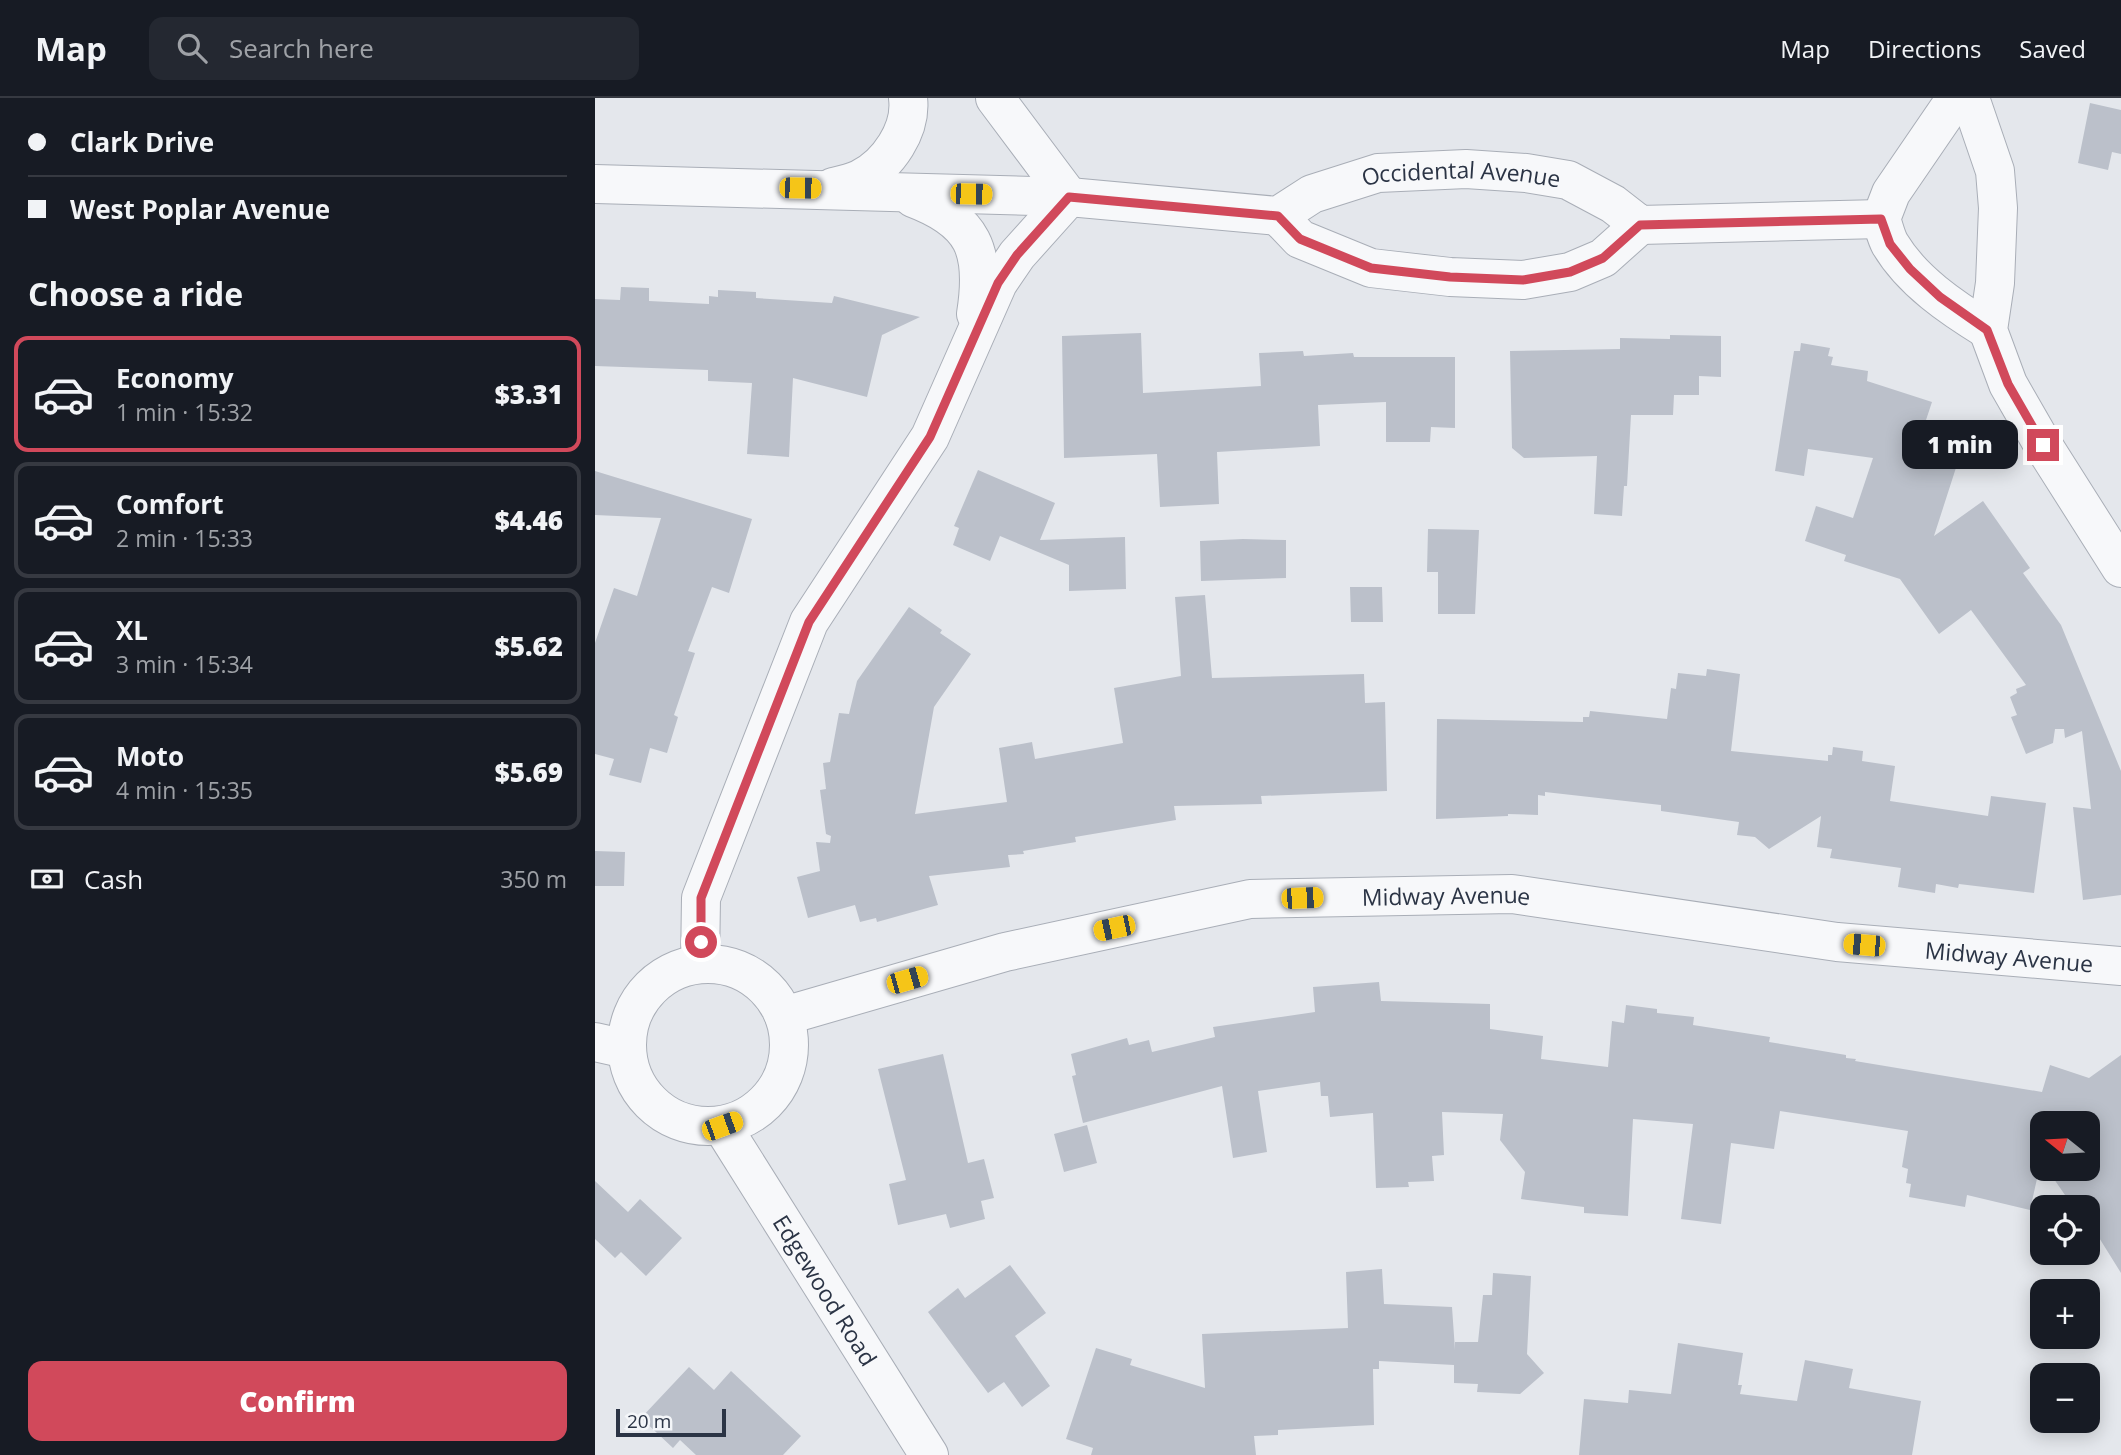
<!DOCTYPE html>
<meta charset="utf-8">
<style>
:root{--surface:#171b24;--page:#242831;--text:#f1f3f6;--muted:#9ea1a6;--line:#363941;--accent:#d1495b}
body{margin:0;font-family:"Open Sans",sans-serif;background:var(--page);color:var(--text);height:100vh;display:flex;flex-direction:column;font-size:26px;white-space:nowrap}
*{box-sizing:border-box;margin:0}
p{font-size:23px;color:var(--muted)}
.icon{flex:none;width:38px;height:38px;fill:none;stroke:currentColor;stroke-width:2;stroke-linecap:round;stroke-linejoin:round}
.map{position:relative;flex:1;overflow:hidden}
.details{display:flex;flex-direction:column;background:var(--surface);width:595px}
.details>*{flex:none}
.hud{display:grid;align-content:center;height:154px;padding:0 28px;background:var(--surface)}
.needle{width:46px;rotate:288deg}
.fabs{position:absolute;left:1435px;top:1013px;display:grid;gap:14px}
.fabs a{display:grid;place-items:center;width:70px;height:70px;border-radius:14px;background:var(--surface);box-shadow:0 4px 18px #0003;font-size:35px}
.scale{position:absolute;left:21px;bottom:18px;width:110px;box-sizing:border-box;padding-left:7px;border:4px solid #2b3445;border-top:0;font-size:19px;line-height:24px;white-space:nowrap;color:#2b3445;-webkit-text-stroke:5px #f4f6f9;paint-order:stroke}
.end{position:absolute;width:32px;height:32px;margin:-16px;border:9px solid #d1495b;background:#fff;box-shadow:0 0 0 4px #fff}
.from{border-radius:50%}
.bubble{position:absolute;height:49px;border-radius:14px;background:var(--surface);box-shadow:0 4px 18px #0003;font-size:23px;font-weight:800;line-height:49px;text-align:center}
.car{position:absolute;width:21px;height:42px;margin:-21px -10px;border-radius:9px;box-shadow:0 0 5px 2px #0007;background:linear-gradient(#f5c518 24%,#345 0 40%,#f5c518 0 76%,#345 0 86%,#f5c518 0)}
.hud b{display:flex;align-items:center;gap:24px;height:66px;font-size:26px}
.hud b+b{border-top:2px solid var(--line)}
.hud i{width:18px;height:18px;background:var(--text)}
ul{padding:0;list-style:none}
li{display:flex;align-items:center;gap:21px;height:116px;margin:0 14px 10px;padding:0 14px;border:4px solid var(--line);border-radius:14px}
li div{flex:1}
li b{display:block;font-size:26px}
li em{font-style:normal;font-weight:800}
li.selected{border-color:var(--accent)}
li>.icon{width:63px;height:63px;stroke-width:1.5}
h2{padding:0 28px;font-size:32px;line-height:84px}
.pay{display:flex;align-items:center;gap:18px;height:77px;padding:0 28px;font-size:26px}
.pay p{margin-inline-start:auto}
.button{display:flex;gap:14px;margin-top:auto;padding:14px 28px}
.button a{flex:1;height:80px;border-radius:14px;background:var(--accent);color:#fff;font-size:28px;font-weight:800;line-height:80px;text-align:center}
header{display:flex;align-items:center;gap:42px;box-sizing:border-box;height:98px;padding:0 35px;background:var(--surface);border-bottom:2px solid var(--line)}
header strong{font-size:33px}
nav{display:flex;gap:38px;margin-inline-start:auto;font-size:24px}
.search{width:490px;height:63px;background:var(--page);display:flex;align-items:center;gap:18px;box-sizing:border-box;padding:0 24px;border-radius:14px;color:var(--muted);font-size:26px}
main{display:flex;flex:1;min-height:0}
.map>svg:first-child{display:block}
</style>
<header>
<strong>Map</strong>
<div class="search"><svg class="icon" aria-label="search" viewBox="0 0 24 24"><circle cx="10" cy="10" r="6"/><path d="M15 15l6 6"/></svg>Search here</div>
<nav><a>Map</a><a>Directions</a><a>Saved</a></nav>
</header>
<main>
<section class="details">
<div class="hud">
<b><i class="from"></i>Clark Drive</b>
<b><i></i>West Poplar Avenue</b>
</div>
<h2>Choose a ride</h2>
<ul>
<li class="selected"><svg class="icon" aria-label="car" viewBox="0 0 24 24"><path d="M5 17H2v-5l4-1 3-4h7l3 4 3 1v5h-3M9 17h6M6 11h13"/><circle cx="7" cy="17" r="2"/><circle cx="17" cy="17" r="2"/></svg><div><b>Economy</b><p>1 min · 15:32</p></div><em>$3.31</em></li>
<li><svg class="icon" aria-label="car" viewBox="0 0 24 24"><path d="M5 17H2v-5l4-1 3-4h7l3 4 3 1v5h-3M9 17h6M6 11h13"/><circle cx="7" cy="17" r="2"/><circle cx="17" cy="17" r="2"/></svg><div><b>Comfort</b><p>2 min · 15:33</p></div><em>$4.46</em></li>
<li><svg class="icon" aria-label="car" viewBox="0 0 24 24"><path d="M5 17H2v-5l4-1 3-4h7l3 4 3 1v5h-3M9 17h6M6 11h13"/><circle cx="7" cy="17" r="2"/><circle cx="17" cy="17" r="2"/></svg><div><b>XL</b><p>3 min · 15:34</p></div><em>$5.62</em></li>
<li><svg class="icon" aria-label="car" viewBox="0 0 24 24"><path d="M5 17H2v-5l4-1 3-4h7l3 4 3 1v5h-3M9 17h6M6 11h13"/><circle cx="7" cy="17" r="2"/><circle cx="17" cy="17" r="2"/></svg><div><b>Moto</b><p>4 min · 15:35</p></div><em>$5.69</em></li>
</ul>
<div class="pay"><svg class="icon" aria-label="cash" viewBox="0 0 24 24"><path d="M3 7h18v10H3z"/><circle cx="12" cy="12" r="2"/></svg>Cash<p>350 m</p></div>
<div class="button"><a>Confirm</a></div>
</section>
<div class="map">
<svg width="1526" height="1357" viewBox="0 0 1526 1357">
<rect width="100%" height="100%" fill="#e4e7ec"/>
<!-- building -->
<path fill="#bbc0ca" d="M1495,5L1526,12V56L1517,54L1513,72L1483,65Z
M26,189L54,190V203L114,206V198L123,199V192L161,194V200L237,205L239,198L325,219L287,237L272,299L198,280L194,359L152,356L157,285L113,283V272L0,268V201L25,202Z
M546,235L548,295L666,288L664,255L708,253L709,258L758,255L759,259H860V330L836,329L835,344H791V304L723,307L725,348L622,354L624,406L565,409L562,356L469,360L467,238Z
M1075,237L1126,238V279L1104,278V297H1079L1078,317H1036L1032,388H1029L1027,418L999,416L1002,358L929,360L917,350L915,253L1025,251V240L1075,241Z
M1206,245L1235,250L1233,258L1238,259L1236,267L1273,273L1272,283L1337,304L1327,334L1368,348L1339,438L1388,403L1435,470L1428,475L1466,527L1526,673V797L1488,802L1478,709L1496,711L1487,633L1470,640L1469,631H1460L1458,645L1431,656L1416,619L1422,617L1415,599L1422,595L1421,591L1431,587L1376,512L1344,536L1305,481L1249,463L1251,457L1210,443L1221,408L1258,420L1278,360L1213,351L1209,378L1180,373L1199,253H1205Z
M383,372L460,405L445,442L530,439L531,491L474,493V467L405,438L395,463L358,447L364,430L359,428Z
M0,373L157,421L134,495L117,489L93,553L100,555L79,617L83,619L72,655L55,650L46,685L14,677L19,661L0,656V545L19,490L42,498L66,420L0,417Z
M833,431L884,432L880,516H843V474H832Z
M648,441L691,442V480L606,483L605,443Z
M755,489H787L788,524H756Z
M610,497L617,580L769,576L770,605L790,604L792,693L666,698L667,706L579,708L581,722L480,739L481,744L428,753L429,756L413,757L415,769L334,778L343,807L282,824L281,820L265,824L260,807L213,820L202,779L225,773L221,744L235,745L236,738L231,736L225,692L231,691L228,665L235,664L244,615L254,616L262,583L314,509L347,532L345,535L376,556L339,609L320,716L412,704L404,650L437,644L440,661L528,645L519,590L586,578L580,499Z
M1112,571L1145,576L1136,653L1233,663V657H1237L1238,649L1268,653L1267,663L1300,668L1295,703L1393,718L1396,698L1451,705L1439,795L1364,786L1363,790L1341,786L1340,795L1303,789L1306,770L1235,760L1237,751L1222,749L1226,718L1174,751L1160,739L1142,737L1144,724L1066,713V707L950,694V698L943,697V717L913,716V718L841,721L842,621L988,624V619H994L995,613L1072,621L1076,590L1081,591L1083,575L1111,578Z
M0,753L30,754L29,788H0Z
M784,884L786,903L895,906V931L948,938L946,961L1013,969L1017,923L1029,925L1031,907L1062,911V915L1099,919L1098,927L1175,939L1174,944L1251,957V960L1261,961L1260,963L1447,994L1455,967L1494,980L1526,957V1175L1493,1122V1110H1479L1452,1071H1493V1026H1447V1065L1446,1063L1435,1112L1372,1097L1370,1109L1314,1099L1316,1086L1311,1085L1313,1071L1307,1069L1313,1033L1185,1013L1179,1051L1136,1045L1126,1126L1086,1121L1098,1026L1038,1021L1033,1118L989,1115V1109L926,1101L930,1074L905,1042L908,1016L847,1014L849,1057L837,1058L839,1083L813,1084L814,1089L781,1090L778,1015L735,1019L733,998H726L725,984L663,993L672,1054L638,1060L627,988L488,1025L477,978L481,977L476,956L532,940L534,947L554,942L557,954L620,939L618,929L720,914L718,889Z
M348,956L373,1065L389,1061L399,1100L386,1103L390,1121L355,1130L351,1116L303,1127L294,1086L311,1082L283,971Z
M492,1027L502,1065L469,1074L459,1036Z
M0,1083L33,1114L45,1101L87,1140L51,1178L26,1154L20,1160L0,1141Z
M415,1167L451,1215L420,1238L455,1288L427,1309L409,1284L393,1295L333,1214L363,1190L370,1200Z
M787,1171L789,1206L857,1209L860,1252V1244H883L888,1197H897L898,1175L936,1178L932,1256L949,1275L925,1296L882,1294L883,1286L859,1285V1267L784,1263V1271H778L779,1327L683,1332V1337L659,1338L661,1357H496L498,1350L471,1341L501,1250L537,1261L535,1267L610,1290L607,1236L753,1230L751,1174Z
M1083,1245L1148,1255L1143,1287H1147L1145,1296L1202,1303L1210,1262L1258,1271L1254,1290L1326,1303L1317,1357H984L989,1301L1033,1305L1034,1292L1076,1296Z
M94,1269L119,1292L136,1273L206,1338L188,1357H101L85,1342L78,1350L46,1320Z"/>
<g fill="none" stroke-linecap="round" stroke-linejoin="round">
<defs>
<g id="street">
<path d="M1361,0L1296,95L1286,121C1289,129 1291,139 1295,146C1317,183 1357,210 1393,232"/>
<path d="M1375,0L1400,73L1403,110L1400,185L1393,232L1413,286L1448,347L1526,470"/>
<path id="s1" d="M0,86L474,99L683,118L717,96L783,75L871,71L931,75L973,82L1018,106L1045,127L1286,121"/>
<path d="M238,89C247,87 257,85 265,81C293,67 317,32 313,0"/>
<path d="M318,100C379,123 391,152 381,216"/>
<path d="M683,118L705,141L776,170L855,179L928,182L975,174L1008,160L1045,127"/>
<path d="M105,866L106,800L214,524L335,339L403,185L422,157L474,99L400,0"/>
<circle cx="113" cy="947" r="81"/>
<path id="s2" d="M189,918L410,854L655,801L917,796L1242,844L1526,868"/>
<path d="M0,944L31,951"/>
<path id="s3" d="M127,1028L334,1357"/>
</g>
</defs>
<!-- street casing -->
<use href="#street" stroke="#a9aeb7" stroke-width="40"/>
<!-- street -->
<use href="#street" stroke="#f7f8fa" stroke-width="38"/>
</g>
<g fill="none" stroke-linecap="round" stroke-linejoin="round">
<!-- route -->
<path stroke="#d1495b" stroke-width="9" d="M106,844V800L214,524L335,339L403,185L422,157L474,99L683,118L705,141L776,170L855,179L928,182L975,174L1008,160L1045,127L1286,121L1295,146L1315,171L1345,199L1392,232L1413,286L1448,347"/>
</g>
<g text-anchor="middle" dominant-baseline="central" stroke-width="7" stroke-linejoin="round" paint-order="stroke">
<!-- street labels -->
<g font-size="23" fill="#2b3445" stroke="#f4f6f9">
<text stroke="none"><textPath href="#s1" startOffset="877">Occidental Avenue</textPath></text>
<text stroke="none"><textPath href="#s2" startOffset="677">Midway Avenue</textPath></text>
<text stroke="none"><textPath href="#s2" startOffset="1244">Midway Avenue</textPath></text>
<text stroke="none"><textPath href="#s3" startOffset="194">Edgewood Road</textPath></text>
</g>
</g>
</svg>
<div class="fabs">
<a><svg class="needle" viewBox="-14 -14 28 28"><path d="M0-13l5 13h-10z" fill="#e53935"/><path d="M0 13l5-13h-10z" fill="#9ea1a6"/></svg></a>
<a><svg class="icon" aria-label="locate" viewBox="0 0 24 24"><circle cx="12" cy="12" r="6"/><path d="M12 2v4M12 18v4M2 12h4M18 12h4"/></svg></a>
<a>+</a>
<a>−</a>
</div>
<div class="scale">20 m</div>
<i class="end from" style="left:106px;top:844px"></i>
<i class="end" style="left:1448px;top:347px"></i>
<div class="bubble" style="left:1307px;top:322px;width:116px">1 min</div>
<i class="car" style="left:205px;top:90px;rotate:91deg"></i>
<i class="car" style="left:376px;top:96px;rotate:91deg"></i>
<i class="car" style="left:707px;top:800px;rotate:88deg"></i>
<i class="car" style="left:519px;top:830px;rotate:258deg"></i>
<i class="car" style="left:1269px;top:847px;rotate:275deg"></i>
<i class="car" style="left:312px;top:882px;rotate:74deg"></i>
<i class="car" style="left:127px;top:1028px;rotate:70deg"></i>
</div>
</main>
